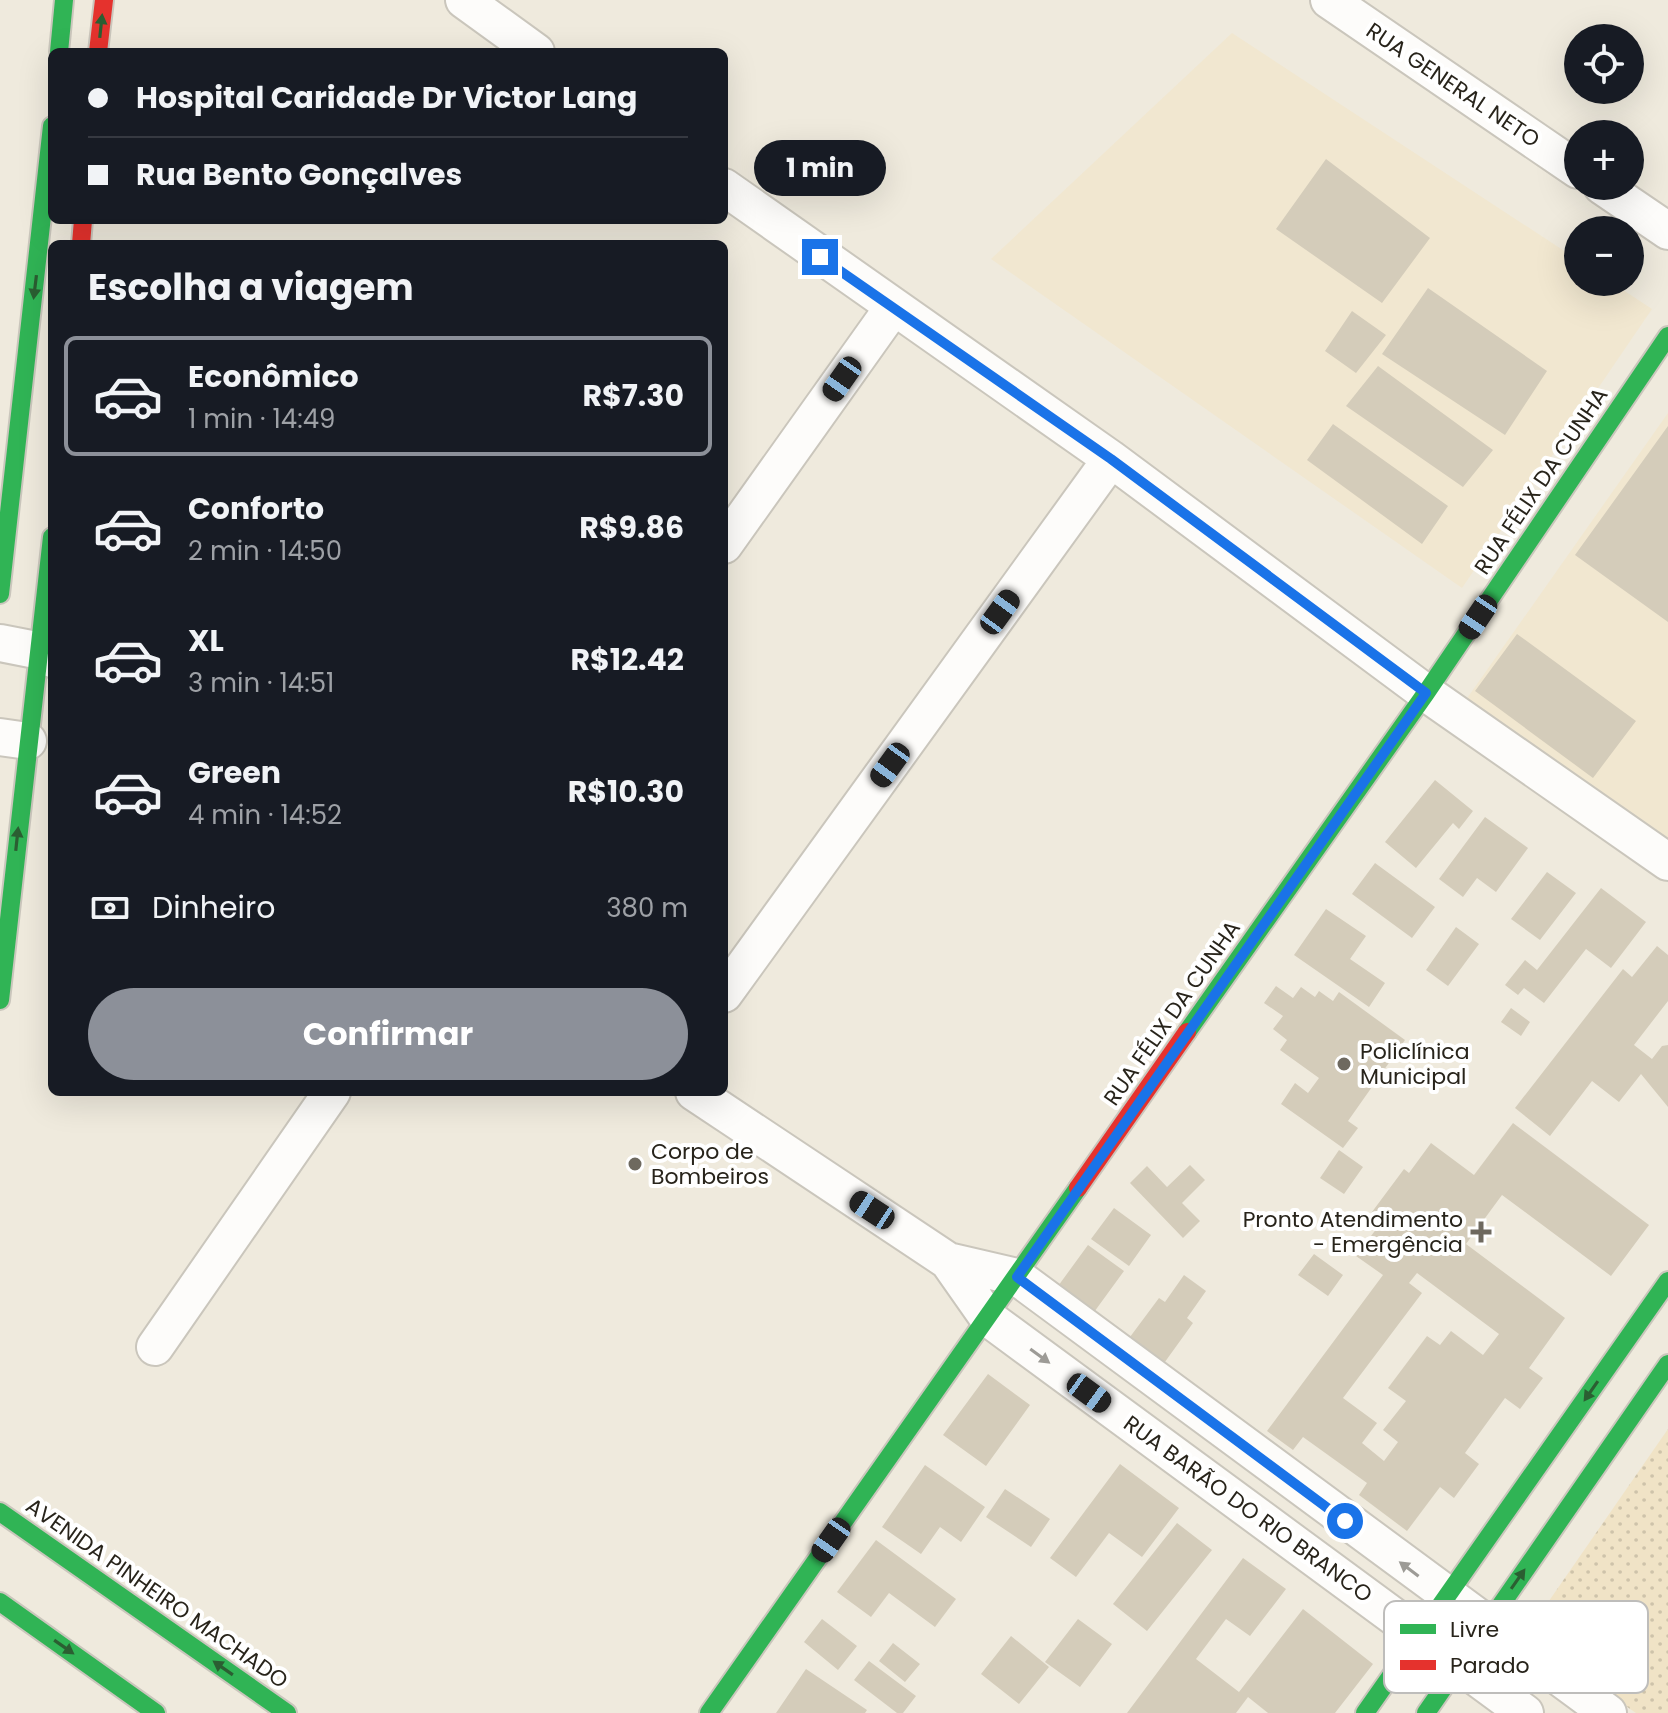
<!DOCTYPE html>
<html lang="pt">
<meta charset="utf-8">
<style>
:root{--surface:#171b24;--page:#20242c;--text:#f1f3f6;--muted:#9ea1a6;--line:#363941;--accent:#8c9099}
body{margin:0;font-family:Poppins,sans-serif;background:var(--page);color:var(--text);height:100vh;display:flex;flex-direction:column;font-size:30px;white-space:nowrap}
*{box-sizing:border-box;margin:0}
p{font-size:26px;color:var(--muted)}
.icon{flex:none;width:44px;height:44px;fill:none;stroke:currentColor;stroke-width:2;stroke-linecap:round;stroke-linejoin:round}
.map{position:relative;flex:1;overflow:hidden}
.panel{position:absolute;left:48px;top:240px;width:680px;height:856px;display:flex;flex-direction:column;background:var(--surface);border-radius:12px;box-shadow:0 8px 32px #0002}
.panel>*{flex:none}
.top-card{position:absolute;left:48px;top:48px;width:680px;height:176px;border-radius:12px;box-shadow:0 8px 32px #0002;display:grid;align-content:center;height:176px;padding:0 40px;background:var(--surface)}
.tools{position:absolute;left:1564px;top:24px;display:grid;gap:16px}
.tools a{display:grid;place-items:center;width:80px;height:80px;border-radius:50%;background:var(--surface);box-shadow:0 8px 32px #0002;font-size:40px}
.end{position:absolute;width:36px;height:36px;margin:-18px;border:10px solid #1a73e8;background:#fff;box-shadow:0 0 0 4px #fff}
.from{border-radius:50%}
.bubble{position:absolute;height:56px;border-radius:28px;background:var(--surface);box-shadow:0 8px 32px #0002;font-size:26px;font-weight:700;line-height:56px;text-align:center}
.car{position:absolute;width:24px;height:48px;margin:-24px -12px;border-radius:10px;box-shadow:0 0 6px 2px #0007;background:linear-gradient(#222 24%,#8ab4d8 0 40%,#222 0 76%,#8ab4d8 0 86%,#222 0)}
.top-card b{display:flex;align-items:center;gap:28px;height:76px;font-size:30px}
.top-card b+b{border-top:2px solid var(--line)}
.top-card i{width:20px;height:20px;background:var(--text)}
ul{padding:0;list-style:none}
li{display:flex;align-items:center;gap:24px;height:120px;margin:0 16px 12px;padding:0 24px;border:4px solid transparent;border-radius:12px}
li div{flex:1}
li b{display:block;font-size:30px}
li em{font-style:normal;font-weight:700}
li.active{border-color:var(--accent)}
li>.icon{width:72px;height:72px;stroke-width:1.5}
h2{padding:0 40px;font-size:36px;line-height:96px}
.pay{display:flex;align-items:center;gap:20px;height:88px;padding:0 40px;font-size:30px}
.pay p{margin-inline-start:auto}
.button{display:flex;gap:16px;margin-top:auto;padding:16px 40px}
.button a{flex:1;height:92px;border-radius:48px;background:var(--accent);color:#fff;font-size:32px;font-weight:700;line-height:92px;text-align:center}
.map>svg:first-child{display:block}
</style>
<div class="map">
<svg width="1668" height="1713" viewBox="0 0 1668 1713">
<defs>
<pattern id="park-dots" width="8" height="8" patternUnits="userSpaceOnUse" patternTransform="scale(2)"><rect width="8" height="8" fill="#f0e3c6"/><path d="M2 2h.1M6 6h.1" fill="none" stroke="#cec3aa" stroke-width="1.8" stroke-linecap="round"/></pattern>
</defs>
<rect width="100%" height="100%" fill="#efeadd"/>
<!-- built -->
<path fill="#f1e7d0" d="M1232,33L1578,260V282H1611L1652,309L1462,588L991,259Z
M1668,413V848L1463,704Z"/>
<!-- park -->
<path fill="url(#park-dots)" d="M1668,1429V1713H1636L1524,1637Z"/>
<!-- building -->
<path fill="#d4ccba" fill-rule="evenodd" d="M1326,159L1430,238L1382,303L1276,229Z
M1428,288L1547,371L1505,435L1382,354Z
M1352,311L1386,335L1356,373L1325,351Z
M1378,366L1493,450L1463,487L1346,406Z
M1333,424L1448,506L1422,544L1307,460Z
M1668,426V622L1575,555Z
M1517,634L1636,721L1593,778L1475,691Z
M1435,780L1473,811L1459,829L1453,823L1416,868L1385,842Z
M1485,817L1528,848L1496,892L1477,878L1463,897L1439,879Z
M1375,863L1435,907L1412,938L1352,894Z
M1547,872L1576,893L1540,940L1511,919Z
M1601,888L1646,922L1611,968L1586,949L1544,1003L1524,988L1518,995L1505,985L1525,960L1537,970Z
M1326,909L1366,936L1350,959L1385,983L1369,1007L1294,955Z
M1456,927L1479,944L1448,986L1426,970Z
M1657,946L1668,955V1001L1634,1045L1652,1059L1662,1046L1668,1045V1107L1641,1074L1619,1102L1592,1081L1550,1136L1515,1108L1623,969L1632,977Z
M1276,986L1293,998L1301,987L1315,997L1319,991L1333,1001L1339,992L1405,1040L1348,1121L1358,1128L1343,1148L1281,1104L1295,1083L1308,1093L1319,1078L1280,1050L1287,1040L1273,1029L1283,1016L1264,1003Z
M1511,1008L1530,1022L1521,1036L1501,1022Z
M1513,1123L1649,1225L1611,1276L1502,1195L1466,1244L1565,1318L1529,1368L1543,1378L1520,1409L1505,1398L1465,1453L1479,1464L1454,1498L1440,1487L1407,1531L1359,1495L1367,1483L1303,1437L1293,1450L1267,1431L1383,1275L1356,1256L1377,1228L1366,1220L1404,1169L1409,1173L1431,1143L1474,1175ZM1417,1273L1499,1334L1483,1355L1451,1331L1440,1345L1427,1336L1388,1388L1406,1401L1383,1430L1398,1442L1384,1461L1362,1443L1377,1423L1343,1398L1422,1293L1409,1283Z
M1339,1150L1363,1167L1344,1194L1320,1178Z
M1190,1165L1205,1180L1182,1203L1200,1221L1183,1238L1130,1183L1147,1166L1167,1187Z
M1114,1208L1151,1235L1129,1266L1091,1239Z
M1088,1245L1124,1271L1089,1319L1053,1293Z
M1314,1254L1343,1275L1328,1296L1298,1275Z
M1184,1275L1206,1291L1187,1318L1193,1323L1162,1366L1127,1341L1159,1298L1165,1302Z
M988,1374L1030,1405L986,1466L943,1435Z
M1120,1464L1179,1508L1142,1557L1109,1533L1076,1577L1050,1558Z
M925,1465L985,1507L961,1542L940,1527L921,1554L882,1527Z
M1005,1489L1050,1519L1031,1547L986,1517Z
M1177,1523L1212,1550L1147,1631L1113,1604Z
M876,1540L956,1599L935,1627L889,1593L871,1617L837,1592Z
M1243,1558L1286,1589L1250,1636L1226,1619L1196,1659L1239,1692L1303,1609L1373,1664L1335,1713H1268L1248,1697L1236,1713H1127Z
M822,1619L857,1646L838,1670L804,1642Z
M1078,1619L1112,1644L1080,1687L1045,1662Z
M1011,1636L1049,1667L1019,1704L981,1674Z
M893,1643L920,1664L905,1682L879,1661Z
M869,1661L916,1696L903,1713H897L854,1680Z
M806,1669L867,1710L865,1713H776Z"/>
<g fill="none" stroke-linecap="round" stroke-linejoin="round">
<defs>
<path id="street" d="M464,0L536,52
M1329,0L1578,170
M1602,186L1668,231
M724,187L1111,459L1426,693L1668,862
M724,545L892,309
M0,643L41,651L52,659
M0,737L28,741
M724,994L1111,459
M694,1092L948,1261L1017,1277L1608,1713
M948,1261L988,1318L1525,1713
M155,1347L332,1092"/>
<path id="fast" d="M59,52L64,0
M0,594L52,126
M0,1000L52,537
M1187,1032L1426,693L1668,336
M0,1512L287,1713
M0,1602L156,1713
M709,1713L1078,1188
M1365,1713L1668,1281
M1426,1713L1668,1364"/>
<path id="jam" d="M98,52L104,0
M81,244L83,220
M1078,1188L1187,1032"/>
</defs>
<!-- street casing -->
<use href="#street" stroke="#cac6bc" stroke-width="40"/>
<!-- fast casing -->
<use href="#fast" stroke="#cac6bc" stroke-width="22"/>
<!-- jam casing -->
<use href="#jam" stroke="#cac6bc" stroke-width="22"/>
<!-- street -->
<use href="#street" stroke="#fdfcfa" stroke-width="36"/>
<!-- fast -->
<use href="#fast" stroke="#30b455" stroke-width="18"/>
<!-- jam -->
<use href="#jam" stroke="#e5322d" stroke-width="18"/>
</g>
<!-- one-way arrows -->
<defs><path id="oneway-solid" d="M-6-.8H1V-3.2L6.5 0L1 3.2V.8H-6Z" transform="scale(2)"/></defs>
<g fill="#2b5e32">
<use href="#oneway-solid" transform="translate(101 26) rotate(-84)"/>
<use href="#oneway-solid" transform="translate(35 287) rotate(97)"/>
<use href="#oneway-solid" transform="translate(17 839) rotate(-84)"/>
<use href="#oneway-solid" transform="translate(1591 1391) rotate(125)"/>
<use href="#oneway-solid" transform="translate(1518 1579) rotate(-55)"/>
<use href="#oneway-solid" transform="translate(64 1647) rotate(35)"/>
<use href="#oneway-solid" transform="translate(223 1668) rotate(-145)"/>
</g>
<g fill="#9d9b96">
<use href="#oneway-solid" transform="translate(1040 1356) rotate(36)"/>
<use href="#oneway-solid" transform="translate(1409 1569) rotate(-143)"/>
</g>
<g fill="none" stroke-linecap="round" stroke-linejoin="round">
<!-- route -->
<path stroke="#1a73e8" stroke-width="10" d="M820,257L1111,459L1426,693L1017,1277L1345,1521"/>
</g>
<!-- markers -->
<g fill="#6e695f" stroke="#fff" stroke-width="3">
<circle cx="1344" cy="1064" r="8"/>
<circle cx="635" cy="1164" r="8"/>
<path d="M1477 1220h8v8h8v8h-8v8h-8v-8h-8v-8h8z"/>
</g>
<g text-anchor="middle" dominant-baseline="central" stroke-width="8" stroke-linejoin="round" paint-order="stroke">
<!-- street labels -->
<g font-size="22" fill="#28241b" stroke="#fff">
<text transform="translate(1453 85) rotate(34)">RUA GENERAL NETO</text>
<text transform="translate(1541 481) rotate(-56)">RUA FÉLIX DA CUNHA</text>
<text transform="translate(1172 1013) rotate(-55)">RUA FÉLIX DA CUNHA</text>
<text transform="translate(1248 1509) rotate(36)">RUA BARÃO DO RIO BRANCO</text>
<text transform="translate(157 1593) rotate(35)">AVENIDA PINHEIRO MACHADO</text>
</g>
<!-- poi labels -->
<g font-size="22" fill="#28241b" stroke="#fff" text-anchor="start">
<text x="1360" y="1051">Policlínica<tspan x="1360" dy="25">Municipal</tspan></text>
<text x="651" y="1151">Corpo de<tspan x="651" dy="25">Bombeiros</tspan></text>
<text x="1463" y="1219" text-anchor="end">Pronto Atendimento<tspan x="1463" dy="25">- Emergência</tspan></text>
</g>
</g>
<!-- legend -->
<rect x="1384" y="1601" width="264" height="92" rx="12" fill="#fff" stroke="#bebdbb" stroke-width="2"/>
<rect x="1400" y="1624" width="36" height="10" fill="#30b455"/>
<rect x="1400" y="1660" width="36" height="10" fill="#e5322d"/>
<g font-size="22" fill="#28241b">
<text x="1450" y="1637">Livre</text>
<text x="1450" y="1673">Parado</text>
</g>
</svg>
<div class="tools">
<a><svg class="icon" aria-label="locate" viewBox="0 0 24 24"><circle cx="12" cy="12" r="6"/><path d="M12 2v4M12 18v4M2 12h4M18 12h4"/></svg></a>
<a>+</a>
<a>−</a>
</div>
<i class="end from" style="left:1345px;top:1521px"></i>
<i class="end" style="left:820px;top:257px"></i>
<div class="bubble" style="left:754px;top:140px;width:132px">1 min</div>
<i class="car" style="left:842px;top:379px;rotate:215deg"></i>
<i class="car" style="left:1000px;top:612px;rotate:36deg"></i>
<i class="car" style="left:1478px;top:617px;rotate:214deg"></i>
<i class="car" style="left:890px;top:765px;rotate:216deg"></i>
<i class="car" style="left:872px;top:1210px;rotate:303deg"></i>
<i class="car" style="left:1089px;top:1393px;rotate:126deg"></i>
<i class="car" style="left:831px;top:1540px;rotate:215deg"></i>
<div class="top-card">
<b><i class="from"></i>Hospital Caridade Dr Victor Lang</b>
<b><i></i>Rua Bento Gonçalves</b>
</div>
<section class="panel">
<h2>Escolha a viagem</h2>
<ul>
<li class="active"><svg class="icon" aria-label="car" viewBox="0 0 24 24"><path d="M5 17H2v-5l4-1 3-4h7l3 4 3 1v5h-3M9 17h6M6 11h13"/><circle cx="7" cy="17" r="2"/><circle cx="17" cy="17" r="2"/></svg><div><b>Econômico</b><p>1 min · 14:49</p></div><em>R$7.30</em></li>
<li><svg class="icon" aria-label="car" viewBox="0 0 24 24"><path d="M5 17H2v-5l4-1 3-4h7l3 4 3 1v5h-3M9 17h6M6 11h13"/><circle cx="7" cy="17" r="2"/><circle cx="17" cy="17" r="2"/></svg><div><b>Conforto</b><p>2 min · 14:50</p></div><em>R$9.86</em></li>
<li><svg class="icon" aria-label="car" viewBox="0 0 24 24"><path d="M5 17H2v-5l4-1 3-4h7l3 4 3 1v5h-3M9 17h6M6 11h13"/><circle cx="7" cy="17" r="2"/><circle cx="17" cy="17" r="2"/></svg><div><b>XL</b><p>3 min · 14:51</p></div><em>R$12.42</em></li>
<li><svg class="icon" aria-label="car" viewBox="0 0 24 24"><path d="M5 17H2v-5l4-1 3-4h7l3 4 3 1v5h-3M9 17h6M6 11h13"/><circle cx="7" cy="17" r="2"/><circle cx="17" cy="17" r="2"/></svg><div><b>Green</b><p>4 min · 14:52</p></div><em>R$10.30</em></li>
</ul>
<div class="pay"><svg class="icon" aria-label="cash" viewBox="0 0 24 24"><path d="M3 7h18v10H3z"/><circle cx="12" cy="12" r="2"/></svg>Dinheiro<p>380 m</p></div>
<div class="button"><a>Confirmar</a></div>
</section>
</div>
